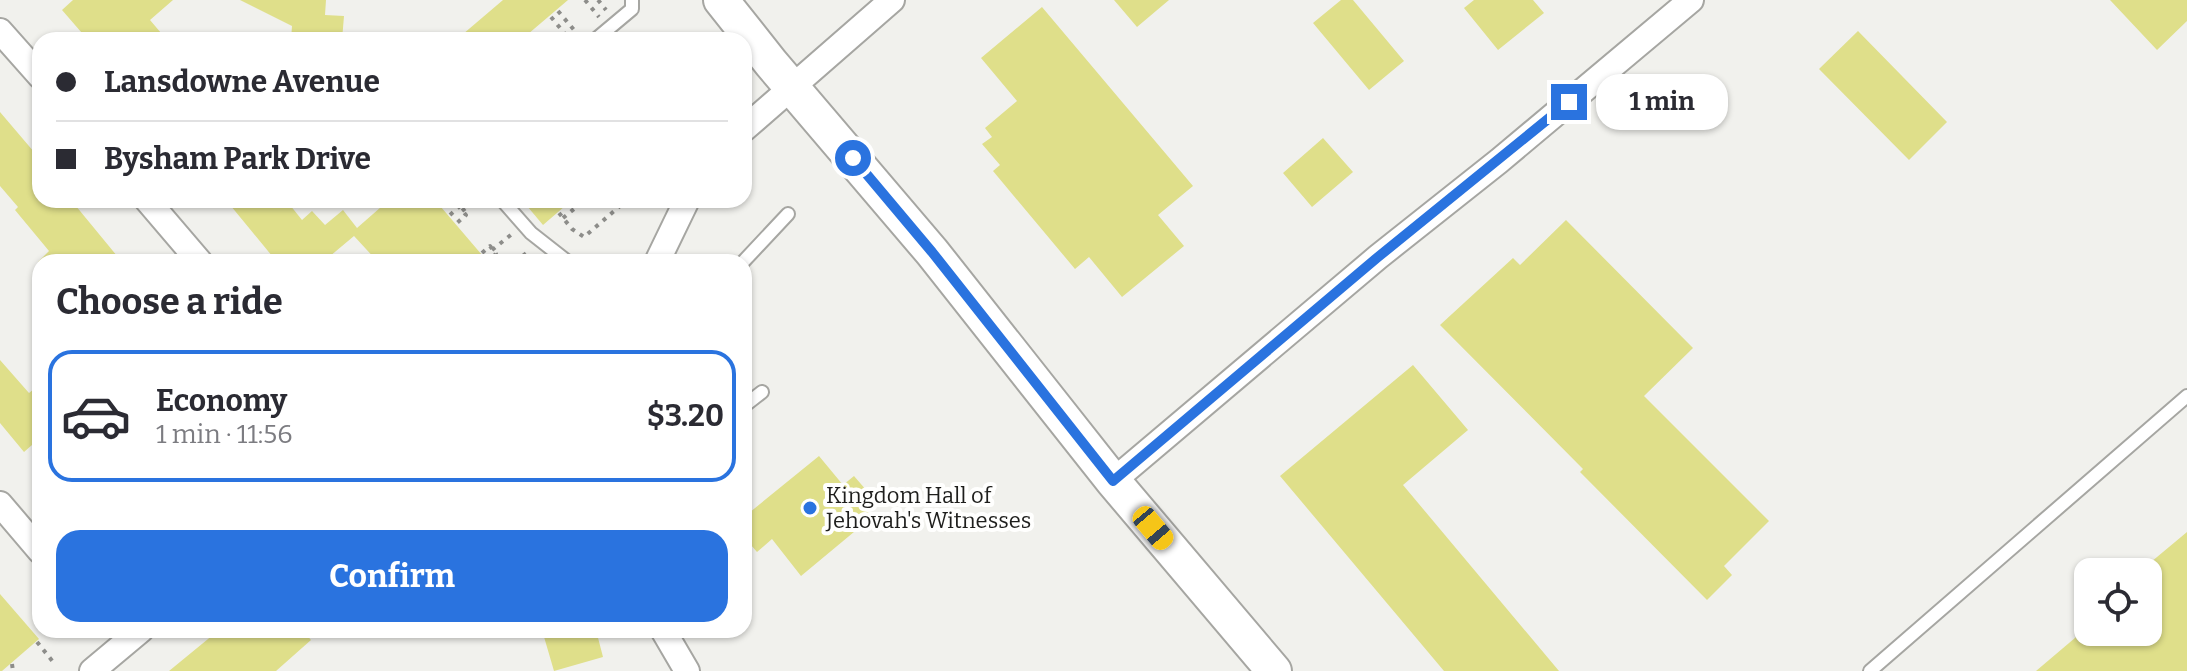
<!DOCTYPE html>
<meta charset="utf-8">
<style>
:root{--surface:#fff;--page:#f2f2f3;--text:#2b2b33;--muted:#7c7c81;--line:#e1e1e2;--accent:#2a73df}
body{margin:0;font-family:Bitter,serif;background:var(--page);color:var(--text);height:100vh;display:flex;flex-direction:column;font-size:30px;white-space:nowrap}
*{box-sizing:border-box;margin:0}
p{font-size:26px;color:var(--muted)}
.icon{flex:none;width:44px;height:44px;fill:none;stroke:currentColor;stroke-width:2;stroke-linecap:round;stroke-linejoin:round}
.map{position:relative;flex:1;overflow:hidden}
.panel{position:absolute;left:32px;top:254px;width:720px;height:384px;display:flex;flex-direction:column;background:var(--surface);border-radius:24px;box-shadow:0 2px 6px #0004}
.panel>*{flex:none}
.top-card{position:absolute;left:32px;top:32px;width:720px;height:176px;border-radius:24px;box-shadow:0 2px 6px #0004;display:grid;align-content:center;height:176px;padding:0 24px;background:var(--surface)}
.fabs{position:absolute;left:2074px;top:558px;display:grid;gap:16px}
.fabs a{display:grid;place-items:center;width:88px;height:88px;border-radius:16px;background:var(--surface);box-shadow:0 2px 6px #0004;font-size:40px}
.end{position:absolute;width:36px;height:36px;margin:-18px;border:10px solid #2a73df;background:#fff;box-shadow:0 0 0 4px #fff}
.from{border-radius:50%}
.bubble{position:absolute;height:56px;border-radius:24px;background:var(--surface);box-shadow:0 2px 6px #0004;font-size:26px;font-weight:700;line-height:56px;text-align:center}
.car{position:absolute;width:24px;height:48px;margin:-24px -12px;border-radius:10px;box-shadow:0 0 6px 2px #0007;background:linear-gradient(#f5c518 24%,#345 0 40%,#f5c518 0 76%,#345 0 86%,#f5c518 0)}
.top-card b{display:flex;align-items:center;gap:28px;height:76px;font-size:30px}
.top-card b+b{border-top:2px solid var(--line)}
.top-card i{width:20px;height:20px;background:var(--text)}
ul{padding:0;list-style:none}
li{display:flex;align-items:center;gap:24px;height:132px;margin:0 16px 12px;padding:0 8px;border:4px solid transparent;border-radius:24px}
li div{flex:1}
li b{display:block;font-size:30px}
li em{font-style:normal;font-weight:700}
li.active{border-color:var(--accent)}
li>.icon{width:72px;height:72px;stroke-width:1.5}
h2{padding:0 24px;font-size:36px;line-height:96px}
.button{display:flex;gap:16px;margin-top:auto;padding:16px 24px}
.button a{flex:1;height:92px;border-radius:24px;background:var(--accent);color:#fff;font-size:32px;font-weight:700;line-height:92px;text-align:center}
.map>svg:first-child{display:block}
</style>
<div class="map">
<svg width="2187" height="671" viewBox="0 0 2187 671">
<rect width="100%" height="100%" fill="#f1f1ed"/>
<!-- building -->
<path fill="#dfdf8a" d="M73,0H173L150,20L167,40H88L62,10Z
M240,0H326L325,15L344,16L342,40H291L292,26Z
M503,0H568L521,40H456Z
M1114,0H1169L1137,27Z
M1341,0H1353L1404,61L1369,90L1313,23Z
M1474,0H1533L1544,13L1498,50L1464,8Z
M2110,0H2187V21L2157,50Z
M1042,7L1193,186L1158,215L1184,246L1122,297L1089,257L1075,269L993,171L1000,165L982,144L992,137L985,128L1017,101L981,58Z
M1858,31L1947,122L1909,160L1819,69Z
M0,112L40,159V200H71L122,262H38L49,251L15,210L18,207L0,186Z
M1323,138L1353,172L1312,207L1283,173Z
M226,200H286L302,220L312,211L325,225L343,210L357,228L389,200H435L488,262H378L354,236L323,262H277Z
M522,200H572L543,225Z
M1566,220L1693,348L1644,396L1769,521L1724,566L1732,575L1707,600L1580,472L1583,469L1440,325L1513,258L1520,265Z
M0,360L29,393L40,384V438L24,452L0,423Z
M1413,365L1468,430L1403,485L1559,671H1444L1280,476Z
M819,456L843,485L854,476L867,491L857,499L872,517L801,576L772,539L757,552L744,537V517Z
M2187,532V671H2036L2082,632H2148V577L2154,572H2139Z
M0,594L39,639L2,671H0Z
M219,630H302L311,640L276,671H169Z
M542,630H596L603,657L554,671Z"/>
<g fill="none" stroke-linecap="round" stroke-linejoin="round">
<defs>
<path id="lane" d="M595,40L632,9V0
M502,200L531,233L568,262
M743,262L788,214
M744,406L762,392
M1870,671L2187,396"/>
<path id="street" d="M0,31L40,76
M744,129L892,0
M147,200L200,262
M657,262L687,200
M1113,481L1378,257L1499,161L1691,0
M0,504L40,551
M663,630L687,671
M92,671L141,630"/>
<path id="secondary" d="M721,0L771,63L932,252L1113,481L1274,671"/>
</defs>
<!-- lane casing -->
<use href="#lane" stroke="#a6a6a2" stroke-width="16"/>
<!-- street casing -->
<use href="#street" stroke="#a6a6a2" stroke-width="28"/>
<!-- secondary casing -->
<use href="#secondary" stroke="#a6a6a2" stroke-width="38"/>
<!-- path -->
<path stroke="#8d8d8a" stroke-width="4" stroke-dasharray="4 6" stroke-linecap="butt" d="M585,0L599,17
M598,0L606,10
M558,11L580,37
M551,17L570,40
M462,211L476,200
M559,213L572,229L584,237L627,200
M450,215L459,207L466,215L457,223
M563,218L585,200
M492,250L512,234
M482,253L490,246L496,254L488,260
M515,262L529,251
M37,642L54,663
M12,664L13,671"/>
<!-- lane -->
<use href="#lane" stroke="#fff" stroke-width="12"/>
<!-- street -->
<use href="#street" stroke="#fff" stroke-width="24"/>
<!-- secondary -->
<use href="#secondary" stroke="#fff" stroke-width="34"/>
</g>
<g fill="none" stroke-linecap="round" stroke-linejoin="round">
<!-- route -->
<path stroke="#2a73df" stroke-width="10" d="M853,158L932,252L1113,481L1378,257L1569,102"/>
</g>
<!-- markers -->
<circle fill="#2a73df" stroke="#fffffe" stroke-width="3" cx="810" cy="508" r="8"/>
<g text-anchor="middle" dominant-baseline="central" stroke-width="8" stroke-linejoin="round" paint-order="stroke">
<!-- poi labels -->
<g font-size="22" fill="#1e1e1c" stroke="#fffffe" text-anchor="start">
<text x="826" y="495">Kingdom Hall of<tspan x="826" dy="25">Jehovah's Witnesses</tspan></text>
</g>
</g>
</svg>
<div class="fabs">
<a><svg class="icon" aria-label="locate" viewBox="0 0 24 24"><circle cx="12" cy="12" r="6"/><path d="M12 2v4M12 18v4M2 12h4M18 12h4"/></svg></a>
</div>
<i class="end from" style="left:853px;top:158px"></i>
<i class="end" style="left:1569px;top:102px"></i>
<div class="bubble" style="left:1596px;top:74px;width:132px">1 min</div>
<i class="car" style="left:1153px;top:528px;rotate:140deg"></i>
<div class="top-card">
<b><i class="from"></i>Lansdowne Avenue</b>
<b><i></i>Bysham Park Drive</b>
</div>
<section class="panel">
<h2>Choose a ride</h2>
<ul>
<li class="active"><svg class="icon" aria-label="car" viewBox="0 0 24 24"><path d="M5 17H2v-5l4-1 3-4h7l3 4 3 1v5h-3M9 17h6M6 11h13"/><circle cx="7" cy="17" r="2"/><circle cx="17" cy="17" r="2"/></svg><div><b>Economy</b><p>1 min · 11:56</p></div><em>$3.20</em></li>
</ul>
<div class="button"><a>Confirm</a></div>
</section>
</div>
